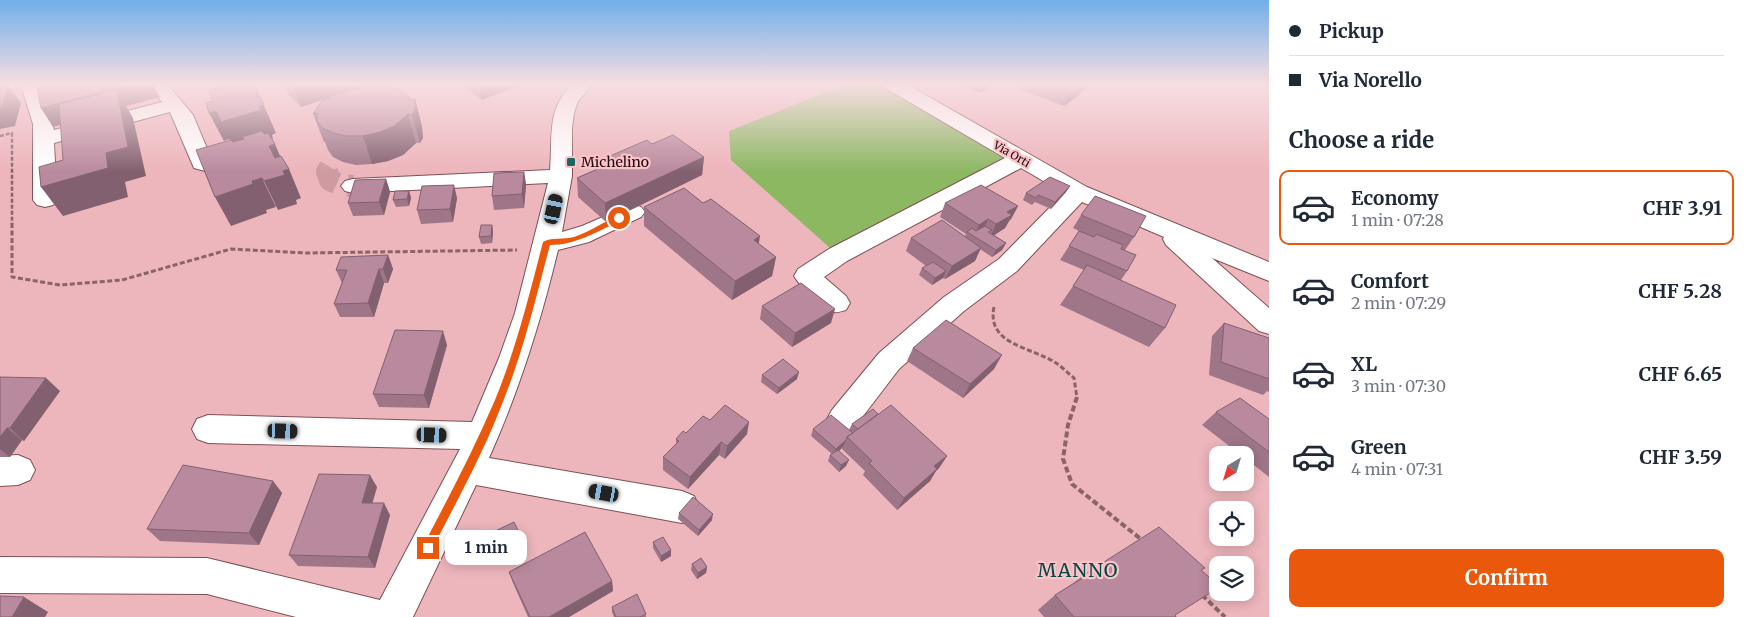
<!DOCTYPE html>
<meta charset="utf-8">
<style>
:root{--surface:#fff;--page:#f2f2f3;--text:#1f2937;--muted:#747a83;--line:#e0e1e3;--accent:#ea580c}
body{margin:0;font-family:Merriweather,serif;background:var(--page);color:var(--text);height:100vh;display:flex;flex-direction:column;font-size:19px;white-space:nowrap}
*{box-sizing:border-box;margin:0}
p{font-size:16px;color:var(--muted)}
.icon{flex:none;width:28px;height:28px;fill:none;stroke:currentColor;stroke-width:2;stroke-linecap:round;stroke-linejoin:round}
.map{position:relative;flex:1;overflow:hidden}
.panel{display:flex;flex-direction:column;background:var(--surface);width:475px}
.panel>*{flex:none}
.top-card{display:grid;align-content:center;height:110px;padding:0 20px;background:var(--surface)}
.needle{width:32px;rotate:218deg}
.buttons{position:absolute;left:1209px;top:446px;display:grid;gap:10px}
.buttons a{display:grid;place-items:center;width:45px;height:45px;border-radius:10px;background:var(--surface);box-shadow:0 2px 12px #0003;font-size:25px}
.end{position:absolute;width:22px;height:22px;margin:-11px;border:6px solid #ea580c;background:#fff;box-shadow:0 0 0 2px #fff}
.from{border-radius:50%}
.bubble{position:absolute;height:35px;border-radius:10px;background:var(--surface);box-shadow:0 2px 12px #0003;font-size:16px;font-weight:700;line-height:35px;text-align:center}
.car{position:absolute;width:15px;height:30px;margin:-15px -8px;border-radius:6px;box-shadow:0 0 4px 1px #0007;background:linear-gradient(#222 24%,#8ab4d8 0 40%,#222 0 76%,#8ab4d8 0 86%,#222 0)}
.top-card b{display:flex;align-items:center;gap:18px;height:48px;font-size:19px}
.top-card b+b{border-top:1px solid var(--line)}
.top-card i{width:12px;height:12px;background:var(--text)}
ul{padding:0;list-style:none}
li{display:flex;align-items:center;gap:15px;height:75px;margin:0 10px 8px;padding:0 10px;border:2px solid transparent;border-radius:10px}
li div{flex:1}
li b{display:block;font-size:19px}
li em{font-style:normal;font-weight:700}
li.active{border-color:var(--accent)}
li>.icon{width:45px;height:45px;stroke-width:1.5}
h2{padding:0 20px;font-size:22px;line-height:60px}
.button{display:flex;gap:10px;margin-top:auto;padding:10px 20px}
.button a{flex:1;height:58px;border-radius:10px;background:var(--accent);color:#fff;font-size:20px;font-weight:700;line-height:58px;text-align:center}
main{display:flex;flex:1;min-height:0}
.map>svg:first-child{display:block}
</style>
<main>
<div class="map">
<svg width="1269" height="617" viewBox="0 0 1269 617">
<rect width="100%" height="100%" fill="#edb5bc"/>
<!-- green -->
<path fill="#8cb862" d="M844,85H894L1020,159L838,255L731,160L729,131Z"/>
<g fill="none" stroke-linecap="round" stroke-linejoin="round">
<!-- minor-tunnel -->
<path stroke="#ce9ba2" stroke-width="22" stroke-dasharray="22 11" stroke-linecap="butt" d="M330,167L327,172L330,180L341,185L353,186"/>
<defs>
<path id="minor" d="M21,85H41L54,130L162,102L148,85H168L193,115L211,158L232,152L240,154L243,159L240,164L209,172L194,168L170,112L54,143L57,200L53,205L45,207L37,205L33,200V124Z
M571,85H592L578,101L574,113L572,128V176L562,232L582,226L633,204L641,207L645,212L641,217L589,242L558,250C541,321 519,391 489,458L682,491L694,496L699,507L694,518L682,523L476,485L413,617H296L207,594L0,593V557L207,558L380,600L460,449L208,443L197,439L192,429L197,419L208,415L472,422L499,358L515,313L548,183L353,193L345,191L341,186L345,181L353,179L550,170C553,136 546,112 571,85Z
M884,85H908L1087,187L1269,262V281L1212,258L1269,308V334L1259,331L1166,245L1163,239L1164,237L1082,202L1017,271L964,311L899,369L854,428L843,432L832,428L827,419L832,410L879,353L944,297L999,259L1064,193L1021,168L847,261L824,277L846,296L850,303L846,310C841,311 838,313 834,312C822,310 800,286 794,276L798,269L829,249L1005,158L887,89Z
M18,455L30,460L35,470L30,480L18,485L0,486V456Z"/>
<path id="major" d="M0,85H15L12,89L0,93Z"/>
</defs>
<!-- minor casing -->
<use href="#minor" stroke="#804f56" stroke-width="2"/>
<!-- major casing -->
<use href="#major" stroke="#804f56" stroke-width="2"/>
<!-- path-far2 -->
<path stroke="#8b6469" stroke-width="2.5" stroke-dasharray="4 2" stroke-linecap="butt" d="M0,136L12,133V224"/>
<!-- path-far1 -->
<path stroke="#8b6469" stroke-width="3" stroke-dasharray="5 2.5" stroke-linecap="butt" d="M12,223V277L60,285L122,280L231,249L306,253L517,250
M994,307C986,345 1032,347 1056,363C1062,367 1068,373 1074,378L1077,398"/>
<!-- path -->
<path stroke="#8b6469" stroke-width="4" stroke-dasharray="6 3" stroke-linecap="butt" d="M1077,397L1068,425L1063,459L1072,484L1142,540
M1202,595L1225,617"/>
<!-- minor -->
<use href="#minor" fill="#fff" fill-rule="evenodd"/>
<!-- major -->
<use href="#major" fill="#fff" fill-rule="evenodd"/>
</g>
<!-- wall -->
<path fill="#9f7688" fill-rule="evenodd" d="M285,85H365L358,88L411,100L415,99L422,127L423,138L420,143H416L403,155L388,161L372,164L356,165L343,162L333,157L328,150L325,142H324L313,114L326,99L301,107L288,94ZM358,88L330,99L328,98Z
M462,85H519L482,100Z
M960,85H991L981,93Z
M1022,85H1089L1075,98L1064,106L1020,89Z
M652,144L704,157L702,175L606,222L578,197L577,178L595,170L594,163Z
M524,172L526,185L524,208L494,210L492,196Z
M386,179L390,192L384,215L353,216L348,203Z
M1070,186L1066,192L1051,209L1035,202L1032,205L1023,200L1026,193Z
M409,191L411,198L409,206L396,207L393,200Z
M457,198L453,222L421,224L417,210Z
M945,203L1018,206L1011,219L1009,221L1005,228L994,235L1006,243L1002,250L992,257L980,249L975,261L945,279L943,278L932,285L919,275L922,268L926,266L906,251L911,238L965,236L966,234L940,217Z
M644,207L759,244L776,257L772,276L732,300L644,226Z
M1081,215L1134,237L1125,250L1127,271L1121,280L1165,328L1149,347L1060,305L1084,270L1060,260L1079,231L1073,228Z
M492,225L493,232L492,243L481,244L479,237Z
M388,255L393,269L388,283H384L374,317H340L334,304L342,283L336,270Z
M762,306L831,323L792,347L760,319Z
M1224,323L1269,338V392L1267,391L1263,395L1209,375L1212,336Z
M447,345L429,408L379,407L373,394Z
M913,348L994,369L963,398L907,361Z
M762,375L797,379L777,394L761,382Z
M0,377L60,391L24,441L22,440L10,457H0Z
M1216,412L1269,419V477L1245,458V455H1241L1202,425Z
M878,414L947,456L939,468L936,471L930,481L897,510L863,475L865,471L842,449L843,447L839,451L846,466L839,472L828,461L830,455L832,454L811,436L813,429L849,430L852,424Z
M710,420L747,434L725,459L719,455L688,489L663,470V457L676,444V439Z
M273,481L282,493L259,545L160,541L147,529Z
M377,487L372,503L390,515L375,568L298,566L289,555Z
M679,513L712,520L698,536L678,519Z
M653,542L671,556L661,562L653,548Z
M692,564L707,567L706,573L697,579L691,570Z
M1201,570L1175,616L1176,617H1044L1038,610L1055,595L1072,584L1085,574Z
M509,572L612,581L613,591L569,617H528L513,583Z
M612,607L646,614V617H614L612,612Z"/>
<!-- shaded-wall -->
<path fill="#82606f" d="M8,85L21,103L15,126L0,129V108Z
M127,85H153L160,97L126,106L133,118L146,176L125,182L128,197L63,216L41,187L106,153L120,108L53,127L41,108Z
M292,85H365L301,107Z
M485,85H519L482,100L480,87Z
M984,85H991L981,93Z
M1082,85H1089L1075,98L1064,106L1071,93Z
M258,92L276,133L272,135L273,139L235,151L229,139L224,141L209,113L216,111L259,106L255,93Z
M415,99L422,127L423,138L420,143L412,115Z
M408,114L416,143L403,155L388,161L372,164L363,136Z
M275,144L286,170L289,169L301,198L296,200L297,204L278,210L264,181L269,146Z
M704,157L702,175L606,222L605,203Z
M524,172L526,185L524,208L522,194Z
M262,178L276,207L266,210L267,213L231,226L215,197L252,181Z
M386,179L390,192L384,215L379,202Z
M454,185L457,198L453,222L450,209Z
M1070,186L1066,192L1051,209L1055,202Z
M409,191L411,198L409,206L407,199Z
M1018,206L1011,219L1009,221L1005,228L990,238L996,224L1009,209Z
M988,219L982,233L974,236L979,225Z
M492,225L493,232L492,243L491,236Z
M760,236L757,255L754,240Z
M1006,243L1002,250L992,257L996,250Z
M981,248L975,261L945,279L952,266Z
M388,255L393,269L388,283L383,269Z
M776,257L772,276L732,300L735,281Z
M379,269L384,283L374,317L368,303Z
M946,271L943,278L932,285L935,278Z
M835,309L831,323L792,347L795,333Z
M443,331L447,345L429,408L424,395Z
M1002,355L994,369L963,398L970,384Z
M799,372L797,379L777,394L779,388Z
M46,378L60,391L24,441L10,428Z
M749,422L747,434L725,459L727,446Z
M7,428L22,440L10,457L0,449V437Z
M846,440L843,447L834,455L836,449Z
M721,442L719,455L688,489L690,477Z
M947,456L939,468L936,471L930,481L897,510L904,498L934,466Z
M849,460L846,466L839,472L841,465Z
M370,475L377,487L369,515L362,503Z
M273,481L282,493L259,545L249,533Z
M384,503L390,515L375,568L368,557Z
M713,514L712,520L698,536L699,530Z
M522,539L524,545L491,562L489,556Z
M671,550V556L661,562V556Z
M707,567L706,573L697,579L698,573Z
M612,581L613,591L569,617H549Z
M24,597L48,612L45,617H12Z"/>
<!-- building -->
<path fill="#b9899e" stroke="#82606f" d="M8,85L2,108H0V87Z
M49,85H127L41,108L37,88Z
M231,85H254L258,92L255,93L257,97L260,96L264,105L259,106L261,110L221,122L216,111L209,113L206,103L213,101L209,90Z
M477,85H485L480,87Z
M1050,85H1082L1071,93Z
M387,86L399,90L408,95L411,100L415,99V110L412,115L408,114L394,126L380,132L363,136H346L333,133L322,128L317,121V113L313,114L320,103L327,98L330,99L358,88Z
M117,90L128,147L106,153L108,168L41,187L39,167L63,160L59,104Z
M262,131L264,134L268,133L275,144L269,146L275,158L281,156L289,169L283,171L285,175L264,181L262,178L252,181L253,184L215,197L196,150L231,140L233,142L244,139L242,137Z
M673,135L704,157L605,203L577,178L600,168L594,163L647,140L652,144Z
M524,172L522,194L492,196L494,173Z
M1050,177L1070,186L1055,202L1038,195L1036,198L1026,193Z
M386,179L379,202L348,203L355,180Z
M454,185L450,209L417,210L422,186Z
M981,185L1018,206L1007,212L1012,215L996,224L988,219L979,225L945,203Z
M684,188L703,203L711,199L760,236L754,240L776,257L735,281L644,207Z
M395,191H409L407,199L393,200Z
M1095,196L1146,216L1134,237L1081,215Z
M942,220L981,248L952,266L911,238Z
M481,225H492L491,236L479,237Z
M985,226L992,230L988,232L1006,243L996,250L967,232L972,228L976,231Z
M1079,231L1094,237L1096,234L1123,245L1121,249L1136,255L1127,271L1069,246Z
M388,255L383,269H379L368,303L334,304L347,270H336L341,257Z
M933,262L946,271L935,278L922,268Z
M1087,265L1176,305L1165,328L1073,286Z
M801,283L835,309L795,333L762,306Z
M946,320L1002,355L970,384L913,348Z
M1224,323L1269,338V379L1221,362Z
M395,330L443,331L424,395L373,394Z
M783,359L799,372L779,388L762,375Z
M0,377L46,378L10,428H7L0,437Z
M1240,398L1269,419V452L1216,412Z
M725,405L749,422L727,446L721,442L690,477L663,457L679,441L676,439L683,431L686,433L703,416L710,420Z
M891,405L947,456L934,466L937,469L904,498L869,463L872,461L847,437Z
M873,409L878,414L858,429L852,424Z
M831,415L853,433L847,437L846,440L836,449L813,429Z
M838,450L849,460L841,465L830,455Z
M183,465L273,481L249,533L147,529Z
M319,474L370,475L362,503H384L368,557L289,555Z
M693,497L713,514L699,530L679,513Z
M514,522L522,539L489,556L481,538Z
M1159,527L1205,568L1201,570L1218,585V588L1175,615L1176,617H1074L1055,595L1086,576L1085,574Z
M585,532L612,581L549,617H530L509,572Z
M663,537L671,550L661,556L653,542Z
M701,558L707,567L698,573L692,564Z
M637,594L646,614L640,617H616L612,607Z
M0,596L24,597L12,617H0Z"/>
<!-- sky -->
<linearGradient id="sky" x2="0" y2="1"><stop stop-color="#71aeea"/><stop offset="0.49" stop-color="#f7dee1"/><stop offset="1" stop-color="#f7dee1" stop-opacity="0"/></linearGradient>
<rect width="1269" height="172" fill="url(#sky)"/>
<!-- route -->
<path fill="#ea580c" d="M619,216L622,217V220C598,231 576,245 550,245C536,297 524,349 504,399C484,452 457,501 431,551L428,553L424,551L422,548L424,544C449,497 474,449 495,400C516,349 529,296 543,242C550,237 565,240 574,237C590,232 604,221 619,216Z"/>
<!-- markers -->
<rect fill="#196763" stroke="#fbc2c8" stroke-width="2" x="566" y="157" width="10" height="10" rx="2.5"/>
<g text-anchor="middle" dominant-baseline="central" stroke-width="4.5" stroke-linejoin="round" paint-order="stroke">
<!-- far-street labels -->
<g font-size="11" fill="#1d0a0d" stroke="#fbc2c8">
<text transform="translate(1012 154) rotate(30)">Via Orti</text>
</g>
<!-- poi labels -->
<g font-size="14" fill="#1d0a0d" stroke="#fbc2c8" text-anchor="start">
<text x="581" y="162">Michelino</text>
</g>
<!-- near-quarter labels -->
<g font-size="19" letter-spacing="1" fill="#054745" stroke="#fbc2c8">
<text x="1078" y="570">MANNO</text>
</g>
</g>
</svg>
<div class="buttons">
<a><svg class="needle" viewBox="-14 -14 28 28"><path d="M0-13l5 13h-10z" fill="#e53935"/><path d="M0 13l5-13h-10z" fill="#747a83"/></svg></a>
<a><svg class="icon" aria-label="locate" viewBox="0 0 24 24"><circle cx="12" cy="12" r="6"/><path d="M12 2v4M12 18v4M2 12h4M18 12h4"/></svg></a>
<a><svg class="icon" aria-label="layers" viewBox="0 0 24 24"><path d="M12 4l9 5-9 5-9-5zM3 14l9 5 9-5"/></svg></a>
</div>
<i class="end from" style="left:619px;top:218px"></i>
<i class="end" style="left:428px;top:548px"></i>
<div class="bubble" style="left:445px;top:530px;width:82px">1 min</div>
<i class="car" style="left:554px;top:209px;rotate:12deg"></i>
<i class="car" style="left:283px;top:431px;rotate:92deg"></i>
<i class="car" style="left:432px;top:435px;rotate:92deg"></i>
<i class="car" style="left:604px;top:493px;rotate:280deg"></i>
</div>
<section class="panel">
<div class="top-card">
<b><i class="from"></i>Pickup</b>
<b><i></i>Via Norello</b>
</div>
<h2>Choose a ride</h2>
<ul>
<li class="active"><svg class="icon" aria-label="car" viewBox="0 0 24 24"><path d="M5 17H2v-5l4-1 3-4h7l3 4 3 1v5h-3M9 17h6M6 11h13"/><circle cx="7" cy="17" r="2"/><circle cx="17" cy="17" r="2"/></svg><div><b>Economy</b><p>1 min · 07:28</p></div><em>CHF 3.91</em></li>
<li><svg class="icon" aria-label="car" viewBox="0 0 24 24"><path d="M5 17H2v-5l4-1 3-4h7l3 4 3 1v5h-3M9 17h6M6 11h13"/><circle cx="7" cy="17" r="2"/><circle cx="17" cy="17" r="2"/></svg><div><b>Comfort</b><p>2 min · 07:29</p></div><em>CHF 5.28</em></li>
<li><svg class="icon" aria-label="car" viewBox="0 0 24 24"><path d="M5 17H2v-5l4-1 3-4h7l3 4 3 1v5h-3M9 17h6M6 11h13"/><circle cx="7" cy="17" r="2"/><circle cx="17" cy="17" r="2"/></svg><div><b>XL</b><p>3 min · 07:30</p></div><em>CHF 6.65</em></li>
<li><svg class="icon" aria-label="car" viewBox="0 0 24 24"><path d="M5 17H2v-5l4-1 3-4h7l3 4 3 1v5h-3M9 17h6M6 11h13"/><circle cx="7" cy="17" r="2"/><circle cx="17" cy="17" r="2"/></svg><div><b>Green</b><p>4 min · 07:31</p></div><em>CHF 3.59</em></li>
</ul>
<div class="button"><a>Confirm</a></div>
</section>
</main>
